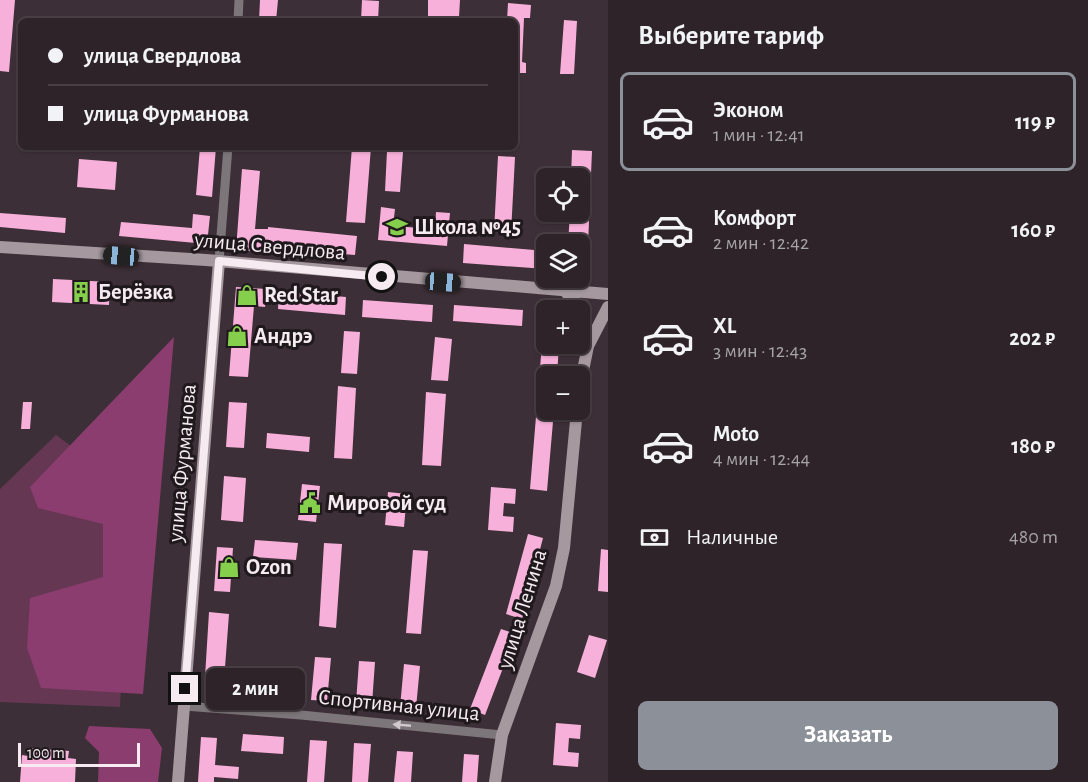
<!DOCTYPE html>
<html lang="ru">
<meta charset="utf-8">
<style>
:root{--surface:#2e2329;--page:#362b31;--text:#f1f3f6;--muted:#a7a4a8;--line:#494046;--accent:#8c9099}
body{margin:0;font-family:"Alegreya Sans",sans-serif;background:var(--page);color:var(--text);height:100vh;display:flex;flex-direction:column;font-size:22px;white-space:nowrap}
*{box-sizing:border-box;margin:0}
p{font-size:20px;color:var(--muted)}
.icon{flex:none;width:33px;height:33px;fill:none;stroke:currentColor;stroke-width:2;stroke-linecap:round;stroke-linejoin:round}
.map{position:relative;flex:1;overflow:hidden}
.panel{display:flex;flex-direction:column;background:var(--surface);width:480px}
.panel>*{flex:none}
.guide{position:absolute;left:18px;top:18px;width:500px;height:132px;border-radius:9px;box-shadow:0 2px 4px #0004,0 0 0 2px var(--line);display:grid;align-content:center;height:132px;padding:0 30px;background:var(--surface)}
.buttons{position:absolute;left:536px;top:168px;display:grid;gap:12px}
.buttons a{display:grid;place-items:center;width:54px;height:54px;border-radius:9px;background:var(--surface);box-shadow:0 2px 4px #0004,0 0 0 2px var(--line);font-size:30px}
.scale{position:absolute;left:18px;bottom:15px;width:122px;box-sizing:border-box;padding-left:6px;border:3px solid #f5ebf0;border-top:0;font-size:16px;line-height:21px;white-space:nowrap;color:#f5ebf0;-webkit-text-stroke:4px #1f191d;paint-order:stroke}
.end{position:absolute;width:27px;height:27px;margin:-14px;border:8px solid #f5ebf0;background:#111;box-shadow:0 0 0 3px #111}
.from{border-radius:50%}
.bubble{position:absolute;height:42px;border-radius:9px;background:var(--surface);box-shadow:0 2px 4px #0004,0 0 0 2px var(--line);font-size:20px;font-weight:600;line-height:42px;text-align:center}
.car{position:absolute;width:18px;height:36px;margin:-18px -9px;border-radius:8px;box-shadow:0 0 4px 2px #0007;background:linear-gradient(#222 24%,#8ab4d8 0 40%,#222 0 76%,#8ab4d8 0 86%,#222 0)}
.guide b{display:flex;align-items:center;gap:21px;height:57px;font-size:22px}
.guide b+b{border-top:2px solid var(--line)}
.guide i{width:15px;height:15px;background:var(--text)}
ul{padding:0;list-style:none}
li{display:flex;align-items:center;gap:18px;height:99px;margin:0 12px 9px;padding:0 18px;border:3px solid transparent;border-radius:9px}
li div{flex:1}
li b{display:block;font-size:22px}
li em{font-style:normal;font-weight:600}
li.on{border-color:var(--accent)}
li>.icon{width:54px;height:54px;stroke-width:1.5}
h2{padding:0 30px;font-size:27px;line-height:72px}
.pay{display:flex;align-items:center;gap:15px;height:66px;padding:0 30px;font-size:22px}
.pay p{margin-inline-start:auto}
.action{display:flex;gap:12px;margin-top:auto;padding:12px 30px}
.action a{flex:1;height:69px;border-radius:9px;background:var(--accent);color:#fff;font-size:24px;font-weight:600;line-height:69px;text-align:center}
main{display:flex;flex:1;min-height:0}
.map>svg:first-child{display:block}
</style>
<main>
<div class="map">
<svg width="608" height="782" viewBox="0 0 608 782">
<rect width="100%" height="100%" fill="#3d2f37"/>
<!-- green -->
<path fill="#653753" d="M56,435L79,452L130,460L120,707L0,702V489Z"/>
<!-- forest -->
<path fill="#8a3d6e" d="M174,337L143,694L41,688L27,648L30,598L103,577V524L38,508L30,487Z
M89,726L150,729L162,748L158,782H98L99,752L85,738Z"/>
<!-- building -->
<path fill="#f7b0d9" d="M0,0H15L9,72L0,71Z
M260,0H278L276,21H259Z
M362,0L379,1L378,21H361Z
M428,0H460L459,17L428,16Z
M508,3L531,5L530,18H524L522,62L526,63V73H514V21H507Z
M564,20L577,21L574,74H560Z
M200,147H216L212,197L196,195Z
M352,147H371L365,223L346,222Z
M572,150L592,151L588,245L579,258V244H568L570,212H579V178H571Z
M387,151L403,152L400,192L385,191Z
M498,156L515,157L511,233L494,232Z
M79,159L117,162L115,190L77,187Z
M242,169L260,171L255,229H268V227L357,236L355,255L279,249V253L236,250Z
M381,207L395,209L393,226L435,229L436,212L450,213L447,246L378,240Z
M0,213L66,218L65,233L0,227Z
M193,214L210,216L207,244L119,236L121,222L192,228Z
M464,244L546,251V269L463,263Z
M53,279L110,282L109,305L52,302Z
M236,287L267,289L265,307L254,306L248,377L229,376Z
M279,291L346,297L345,315L278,309Z
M363,300L433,305L432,322L362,317Z
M537,304L563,305V310H546V320L536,319Z
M454,305L523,310L522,326L453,321Z
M344,331L360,332L357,374L341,373Z
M435,337L452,339L448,381L431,380Z
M542,344H559L557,376H546V410H554L547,491L530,489Z
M338,386L356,388L352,459L334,458Z
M426,392L446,394L441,466L422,465Z
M23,402H32L30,429H21Z
M229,402L247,403L244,448L226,447Z
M267,433L310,437L309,452L266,448Z
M224,476L246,478L243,522L221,520Z
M302,484L320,486L316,522L298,520Z
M491,487L516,489L515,504L504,503L503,516L514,517L513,532L488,530Z
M388,492L407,494L404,527L385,525Z
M528,534L543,538L522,619L506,614Z
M255,540L298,543L296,560L253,557Z
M324,543L342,544L336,628L319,626Z
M217,547L233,548L230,592L214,591Z
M601,549L608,550V592L598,591Z
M413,550L428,551L421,634L406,633Z
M209,612L229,614L223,694L204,693Z
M501,629L516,634L485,715L470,709Z
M589,635L607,640L595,678L577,672Z
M315,657L331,658L327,701L311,700Z
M359,661L375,662L372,704L356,703Z
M404,664L420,666L416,708L400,707Z
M245,678L288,681L287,698L244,694Z
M556,723L581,725L580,739L569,738L568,752L579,753L578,767L553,765Z
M243,734L284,737L283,754L241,751Z
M201,737L217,738L215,765L239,767L238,779L214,777V782H198Z
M310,740L327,741L324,782H307Z
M354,743L371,744L368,782H352Z
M28,748L69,751L68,758L76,759L75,782H20L22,755L28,756Z
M397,751L413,752L411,782H394Z
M464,754L479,755L477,782H462Z"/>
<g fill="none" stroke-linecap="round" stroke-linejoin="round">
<!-- minor -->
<path stroke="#7c7579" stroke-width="9" d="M238,21L239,0
M219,261L228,147
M184,706L301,715L502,735"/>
<!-- secondary -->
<path stroke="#a5999f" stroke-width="12" d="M0,247L206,260L608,294
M565,291L584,311L588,345
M579,390L588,346L608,307
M178,782L219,261
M495,782L502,735L556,586L564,548L577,410"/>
</g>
<!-- one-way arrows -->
<defs><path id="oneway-solid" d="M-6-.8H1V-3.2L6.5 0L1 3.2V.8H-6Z" transform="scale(1.5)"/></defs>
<use fill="#d1c8cc" href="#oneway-solid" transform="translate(402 725) rotate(-175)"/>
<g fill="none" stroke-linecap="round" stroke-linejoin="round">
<!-- route -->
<path stroke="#f5ebf0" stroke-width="8" d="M185,689L219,261L382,277"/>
</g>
<!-- icons -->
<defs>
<symbol id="school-bare" viewBox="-9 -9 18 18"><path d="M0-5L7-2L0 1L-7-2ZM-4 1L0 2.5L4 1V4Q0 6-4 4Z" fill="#85cf4c" stroke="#1f191d" stroke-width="2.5" paint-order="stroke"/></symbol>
<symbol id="building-bare" viewBox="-9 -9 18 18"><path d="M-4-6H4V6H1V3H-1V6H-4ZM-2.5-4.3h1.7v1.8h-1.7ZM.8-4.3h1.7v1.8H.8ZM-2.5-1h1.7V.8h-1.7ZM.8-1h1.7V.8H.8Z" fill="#85cf4c" stroke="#1f191d" stroke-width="2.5" paint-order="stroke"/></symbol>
<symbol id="shop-bare" viewBox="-9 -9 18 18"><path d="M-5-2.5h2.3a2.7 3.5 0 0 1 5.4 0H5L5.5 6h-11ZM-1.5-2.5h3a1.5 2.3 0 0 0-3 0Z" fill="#85cf4c" stroke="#1f191d" stroke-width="2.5" paint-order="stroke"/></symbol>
<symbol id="civic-bare" viewBox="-9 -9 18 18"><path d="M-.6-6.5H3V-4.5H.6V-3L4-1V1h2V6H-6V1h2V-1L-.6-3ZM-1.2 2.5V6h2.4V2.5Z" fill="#85cf4c" stroke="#1f191d" stroke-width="2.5" paint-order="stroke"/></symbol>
</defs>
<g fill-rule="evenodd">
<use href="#school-bare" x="382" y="212" width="30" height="30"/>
<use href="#building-bare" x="66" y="277" width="30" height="30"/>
<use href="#shop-bare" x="232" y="280" width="30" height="30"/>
<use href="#shop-bare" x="222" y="321" width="30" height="30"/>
<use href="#civic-bare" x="295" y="488" width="30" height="30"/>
<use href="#shop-bare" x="214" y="552" width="30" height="30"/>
</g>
<g text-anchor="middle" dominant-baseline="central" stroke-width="6" stroke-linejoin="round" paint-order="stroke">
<!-- poi labels -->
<g font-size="22" font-weight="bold" fill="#f5ebf0" stroke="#1f191d" text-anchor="start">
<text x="414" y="227">Школа №45</text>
<text x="98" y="292">Берёзка</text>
<text x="264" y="295">Red Star</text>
<text x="254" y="336">Андрэ</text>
<text x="327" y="503">Мировой суд</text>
<text x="246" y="567">Ozon</text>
</g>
<!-- street labels -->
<g font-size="22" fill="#f5ebf0" stroke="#1f191d">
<text transform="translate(270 246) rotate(5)">улица Свердлова</text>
<text transform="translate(182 463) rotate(-85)">улица Фурманова</text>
<text transform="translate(522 609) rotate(-73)">улица Ленина</text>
<text transform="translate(399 705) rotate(6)">Спортивная улица</text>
</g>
</g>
</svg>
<div class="buttons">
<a><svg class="icon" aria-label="locate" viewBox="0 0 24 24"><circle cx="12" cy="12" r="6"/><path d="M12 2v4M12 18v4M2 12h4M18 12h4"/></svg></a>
<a><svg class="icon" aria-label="layers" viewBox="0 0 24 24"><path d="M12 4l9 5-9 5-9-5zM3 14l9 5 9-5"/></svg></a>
<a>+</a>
<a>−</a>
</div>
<div class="scale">100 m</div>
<i class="end from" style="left:382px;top:277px"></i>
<i class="end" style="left:185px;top:689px"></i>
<div class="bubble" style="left:206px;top:668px;width:99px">2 мин</div>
<i class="car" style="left:121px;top:256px;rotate:275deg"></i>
<i class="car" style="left:443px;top:282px;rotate:94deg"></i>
<div class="guide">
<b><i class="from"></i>улица Свердлова</b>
<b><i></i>улица Фурманова</b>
</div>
</div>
<section class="panel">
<h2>Выберите тариф</h2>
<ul>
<li class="on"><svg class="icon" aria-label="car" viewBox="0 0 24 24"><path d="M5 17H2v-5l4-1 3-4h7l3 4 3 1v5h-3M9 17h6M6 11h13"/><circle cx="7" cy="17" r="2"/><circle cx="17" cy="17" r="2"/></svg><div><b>Эконом</b><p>1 мин · 12:41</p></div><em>119 ₽</em></li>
<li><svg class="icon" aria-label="car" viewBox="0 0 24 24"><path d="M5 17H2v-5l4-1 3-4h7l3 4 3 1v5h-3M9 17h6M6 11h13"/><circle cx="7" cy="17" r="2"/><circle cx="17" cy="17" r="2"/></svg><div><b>Комфорт</b><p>2 мин · 12:42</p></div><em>160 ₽</em></li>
<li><svg class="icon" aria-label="car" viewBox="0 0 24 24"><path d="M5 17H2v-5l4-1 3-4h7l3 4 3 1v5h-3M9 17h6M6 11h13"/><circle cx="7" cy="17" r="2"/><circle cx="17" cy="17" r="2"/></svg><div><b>XL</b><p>3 мин · 12:43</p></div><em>202 ₽</em></li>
<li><svg class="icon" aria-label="car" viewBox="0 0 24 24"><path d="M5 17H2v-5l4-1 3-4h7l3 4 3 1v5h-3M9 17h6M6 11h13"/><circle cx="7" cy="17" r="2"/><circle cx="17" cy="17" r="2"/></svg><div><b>Moto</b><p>4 мин · 12:44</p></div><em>180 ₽</em></li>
</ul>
<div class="pay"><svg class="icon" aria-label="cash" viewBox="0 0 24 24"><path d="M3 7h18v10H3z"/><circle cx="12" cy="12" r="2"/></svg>Наличные<p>480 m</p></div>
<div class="action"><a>Заказать</a></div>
</section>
</main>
